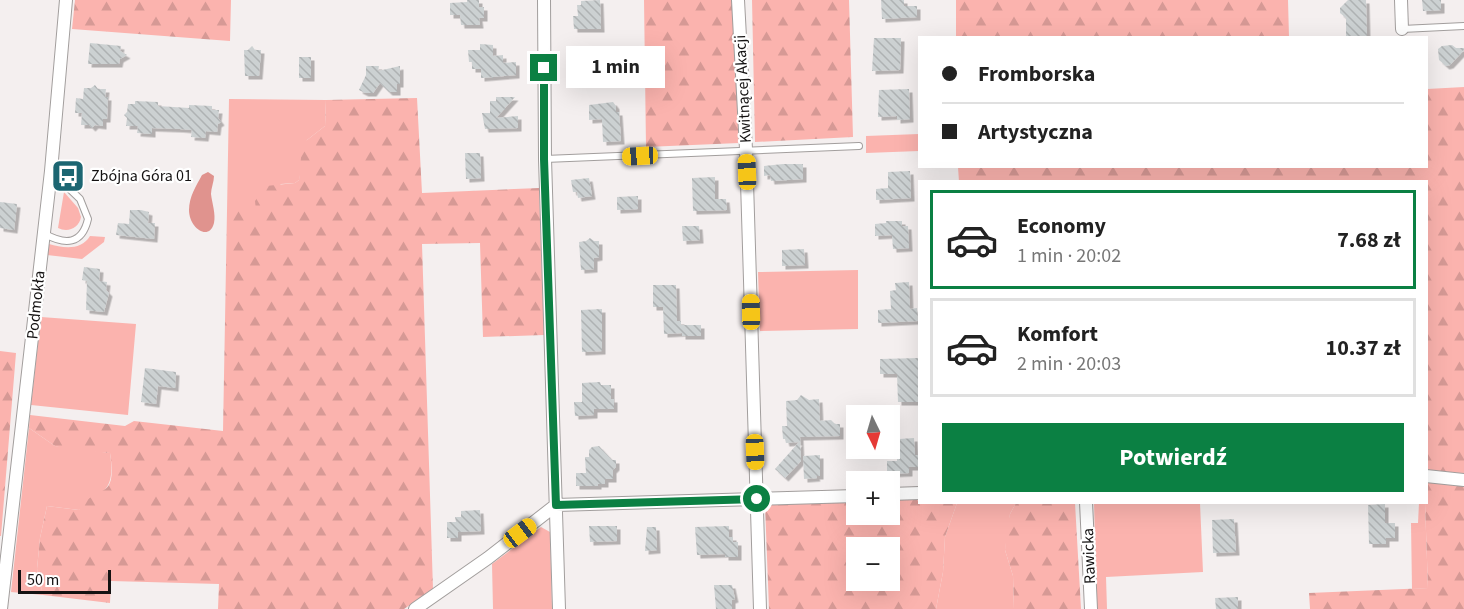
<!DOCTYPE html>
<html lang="pl">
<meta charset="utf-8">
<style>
:root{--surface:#fff;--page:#f2f2f2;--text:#222;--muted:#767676;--line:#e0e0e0;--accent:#0b8043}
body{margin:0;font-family:"Source Sans 3",sans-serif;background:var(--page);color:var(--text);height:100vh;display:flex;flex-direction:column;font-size:22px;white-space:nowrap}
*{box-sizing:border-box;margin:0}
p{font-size:20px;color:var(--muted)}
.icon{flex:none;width:33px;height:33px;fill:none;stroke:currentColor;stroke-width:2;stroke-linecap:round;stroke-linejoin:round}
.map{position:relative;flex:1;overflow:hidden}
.drawer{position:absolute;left:918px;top:180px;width:510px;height:324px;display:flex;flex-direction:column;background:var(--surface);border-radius:0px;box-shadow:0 6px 24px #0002}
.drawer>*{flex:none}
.banner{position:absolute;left:918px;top:36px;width:510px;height:132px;border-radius:0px;box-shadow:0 6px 24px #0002;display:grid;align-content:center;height:132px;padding:0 24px;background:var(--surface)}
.needle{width:39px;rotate:175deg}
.controls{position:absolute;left:846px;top:405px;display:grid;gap:12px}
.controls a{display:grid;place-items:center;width:54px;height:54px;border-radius:0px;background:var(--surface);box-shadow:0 6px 24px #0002;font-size:30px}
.scale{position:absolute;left:18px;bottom:15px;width:93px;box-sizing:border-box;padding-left:6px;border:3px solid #141212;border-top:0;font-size:16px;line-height:21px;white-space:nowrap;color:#141212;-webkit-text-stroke:4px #fff;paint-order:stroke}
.end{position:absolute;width:27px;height:27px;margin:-14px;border:8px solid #0b8043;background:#fff;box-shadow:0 0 0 3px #fff}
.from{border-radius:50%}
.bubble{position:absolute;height:42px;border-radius:0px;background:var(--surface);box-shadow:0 6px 24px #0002;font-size:20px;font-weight:700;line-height:42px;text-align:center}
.car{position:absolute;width:18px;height:36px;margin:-18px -9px;border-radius:8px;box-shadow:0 0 4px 2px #0007;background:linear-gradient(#f5c518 24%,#345 0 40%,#f5c518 0 76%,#345 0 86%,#f5c518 0)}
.banner b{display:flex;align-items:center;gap:21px;height:57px;font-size:22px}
.banner b+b{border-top:2px solid var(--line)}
.banner i{width:15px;height:15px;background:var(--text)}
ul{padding:10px 0 0;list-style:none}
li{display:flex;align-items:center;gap:18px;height:99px;margin:0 12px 9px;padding:0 12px;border:3px solid var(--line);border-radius:0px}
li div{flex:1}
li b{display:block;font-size:22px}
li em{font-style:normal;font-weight:700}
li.active{border-color:var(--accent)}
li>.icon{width:54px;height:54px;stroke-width:1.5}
.button{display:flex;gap:12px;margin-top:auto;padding:12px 24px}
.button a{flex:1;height:69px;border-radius:0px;background:var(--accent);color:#fff;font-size:24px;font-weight:700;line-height:69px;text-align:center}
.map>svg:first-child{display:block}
</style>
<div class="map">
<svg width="1464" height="609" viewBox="0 0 1464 609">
<defs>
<pattern id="forest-firs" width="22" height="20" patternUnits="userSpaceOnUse" patternTransform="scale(1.5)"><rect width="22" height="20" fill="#fbb3ae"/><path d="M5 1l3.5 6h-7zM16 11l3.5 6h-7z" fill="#d69995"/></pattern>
<pattern id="building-back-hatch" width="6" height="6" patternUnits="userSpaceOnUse" patternTransform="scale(1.5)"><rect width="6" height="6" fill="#ccd1d2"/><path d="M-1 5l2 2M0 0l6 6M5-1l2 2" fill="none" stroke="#aeb2b3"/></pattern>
<filter id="shadow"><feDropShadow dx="3.5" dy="3.5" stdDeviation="0" flood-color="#0004"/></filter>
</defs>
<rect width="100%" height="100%" fill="#f4efef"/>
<!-- green -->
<path fill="#fbb3ae" d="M229,99L326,100L325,126L307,140L299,180L295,183L281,184L256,211H227Z
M919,134V151L866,153V136Z
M64,192L78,208L81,217C79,228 68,233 58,228Z
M90,236L105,237L104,242L82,259L47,255L49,244C63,248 81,251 90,236Z
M858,270V329L760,331L758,272Z
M41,317L136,324L128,415L31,405Z
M29,428L55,446L110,453C115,489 106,490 79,510L47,506L40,538L37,569L43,595L11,592Z
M957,503H1016L1010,514L1005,550L1013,576L1014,609H936L943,572L945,537Z
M1094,503H1200L1203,572L1106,577L1107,609H1097Z
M1419,503H1425L1428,588L1412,589L1411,523H1418Z
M541,527L550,532L552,609H493L492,564Z"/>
<!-- forest -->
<path fill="url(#forest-firs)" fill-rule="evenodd" d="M75,0H231L230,41L72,29Z
M644,0H735L739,143L646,147Z
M752,0H849L853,137L755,142Z
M956,0H1288L1289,37H956Z
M1464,87V473L1427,472L1426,182H959L958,167L1426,166L1427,89Z
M417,98L422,193L539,188L544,335L483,337L480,243L422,244L433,589L404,609H218L219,584L111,581L110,603L43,595L37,569L40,538L47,506L79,510C96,482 118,504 110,453L70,450L55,446L29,428L30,415L125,426L134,421L223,431L227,211H256L255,201L266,186L295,183L299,180L302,146L307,140L325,126L326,100Z
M0,351L16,353L1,536H0Z
M1427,481L1464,482V609H1310L1309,593L1428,588L1425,503Z
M919,499L920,502L957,503L945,537L943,572L936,609H769L765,505L856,501V514H890V500ZM856,548H890V580H856Z
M1016,503H1075L1081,609H1014L1013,576L1005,550L1006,531L1010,514Z"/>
<!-- water -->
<path fill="#e0938e" d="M208,172L214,176C214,182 211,188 211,194C212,203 216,214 214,223C209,242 189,228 189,210C189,197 196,186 202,175Z"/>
<!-- building -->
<path fill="url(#building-back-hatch)" filter="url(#shadow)" d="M467,0H479V7H484V18H479L480,25H461L460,15H450V3L467,2Z
M600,0L601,29H574L573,16H578L577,5H581V1Z
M881,0H904V6H917V17L882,19Z
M1348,0H1366L1367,38H1346V18L1340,13V8Z
M1422,0H1441V10L1423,11Z
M874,38H901L900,70L872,71Z
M90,43L121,46L120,51L127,55L120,59L119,64H88Z
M480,44L493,45V56L503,55V63L516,62V75L481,78V69H472V62H469L468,50H480Z
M1452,45L1456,48H1464V50L1450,65L1446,66L1439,60L1438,49L1442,46Z
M252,46L255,50H261L259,76H245L244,50H248Z
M576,52H595V83L576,84Z
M299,57H311V78H299Z
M366,66H379L378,71L400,66V84H397V92H389L380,83L373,93H365L359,90L366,75Z
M95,85L98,89H106L105,97H108L107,119H103V126L95,125L92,128L89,125H81L82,113H75L76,98L83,99L84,88H91Z
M909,89L910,119L897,120V116L878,117L879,90Z
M496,97H515L496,118L518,116V128L485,129L482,113H490V101H496Z
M135,101L158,102V106L189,108V105L212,106V110H219L218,118L221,122L218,124L217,132L206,131L205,138L191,137L192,130L180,129L152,128V134L137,133L138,126H126L127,118L124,115L127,112L128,104H135Z
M613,102L616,106V112H619L621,141L603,142L602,119L589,120V105Z
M465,153H480L481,178L466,179Z
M783,164H803V179L771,181L770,175L764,176V166Z
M910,171L911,198L876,200V189L888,188V172Z
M715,177V199H726L727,210L693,211L692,178Z
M589,178L592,196L578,198L577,192H573L571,180Z
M638,196V209L617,210V197Z
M0,202L17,204L14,230L0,228Z
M130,210H141L149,212L148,223H155L154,239L116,235L118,223L129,224Z
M886,221H902V226H908L909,248L893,249L892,235L875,236V224L886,223Z
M682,226H699L700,240L683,241Z
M590,238L594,241H599V257L594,258V269L581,270L579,242L586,241Z
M804,249L805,265L782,266V250Z
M84,267L100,269L99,281L107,282L106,290L109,293L104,312L86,310L87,281L82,280Z
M909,282L910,309L917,308L918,321L878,323V310L891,309L890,291L896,290L895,283Z
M653,285H676L677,321H681V325H701V336H682V333L664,334L663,307H653Z
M602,309V351L582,352L581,310Z
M919,358L920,402H898L897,374H880V359Z
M145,368L176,372L175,388L158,386L156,404L141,402Z
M600,382L601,385H611V399H614V409H594V415L575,416L574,402H582V383Z
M801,395L809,400L819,399L820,421L831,420L835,424H840V436L800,437L801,461L785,478L775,469L799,442L786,443L785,439H783L782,426H787L786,401L797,400Z
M914,438L915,455H920V467H909V473L887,474V461H897V446L899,445V439Z
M599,446L612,460H616V467L613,470V479H605V484H598V486H576V473H586L585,457H589V450L592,447Z
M820,455V476H816L817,478L804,479L803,456Z
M1385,504V523H1395V538H1386V544H1369L1368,505Z
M480,510L481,531L458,532V538H447V522H456L455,517H461V511Z
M1234,519L1236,552L1213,553L1212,520Z
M589,526H617V541L590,542Z
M729,526V537H733V542H738V557H725V554L697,555L695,527Z
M647,527H656L657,550L645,551Z
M714,585H732L735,599L732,600V609H716Z
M1238,597V609H1216L1215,598Z"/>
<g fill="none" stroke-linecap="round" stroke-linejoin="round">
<defs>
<path id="service" d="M1402,29L1464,26
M545,159L859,146
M45,234C65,245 82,245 88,219L80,199L52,172"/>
<path id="minor" d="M544,0L545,159L559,609
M738,0L746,149L760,609
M1401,0L1402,29
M1426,476L1464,480
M890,494L920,493
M1086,502L1091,609
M1,609L51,171L66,0
M415,609L488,558L556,505L856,496"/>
</defs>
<!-- service casing -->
<use href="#service" stroke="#a29e9d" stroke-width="8"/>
<!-- minor casing -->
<use href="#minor" stroke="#a29e9d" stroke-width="14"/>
<!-- service -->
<use href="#service" stroke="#fff" stroke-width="6"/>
<!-- minor -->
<use href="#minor" stroke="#fff" stroke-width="12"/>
</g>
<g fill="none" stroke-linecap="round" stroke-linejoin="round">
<!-- route -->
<path stroke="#0b8043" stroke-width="8" d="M544,68V159L556,505L757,499"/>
</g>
<!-- icons -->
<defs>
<symbol id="bus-square" viewBox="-11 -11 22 22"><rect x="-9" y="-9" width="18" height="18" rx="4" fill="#1c6672" stroke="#fff"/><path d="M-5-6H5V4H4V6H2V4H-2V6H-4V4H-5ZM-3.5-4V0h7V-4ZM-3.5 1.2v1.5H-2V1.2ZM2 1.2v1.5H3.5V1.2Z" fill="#fff"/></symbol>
</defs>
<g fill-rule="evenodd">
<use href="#bus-square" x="49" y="157" width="38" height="38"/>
</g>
<g text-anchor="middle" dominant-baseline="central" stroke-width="4.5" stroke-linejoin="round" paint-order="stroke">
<!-- street labels -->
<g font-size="16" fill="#141212" stroke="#fff">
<text transform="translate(743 89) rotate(-93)">Kwitnącej Akacji</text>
<text transform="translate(36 305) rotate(-84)">Podmokła</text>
<text transform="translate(1089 556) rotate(-92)">Rawicka</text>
</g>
<!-- poi labels -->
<g font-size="16" fill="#141212" stroke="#fff" text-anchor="start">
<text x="91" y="176">Zbójna Góra 01</text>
</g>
</g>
</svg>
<div class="controls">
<a><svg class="needle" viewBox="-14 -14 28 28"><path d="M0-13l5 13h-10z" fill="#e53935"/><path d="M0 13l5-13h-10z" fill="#767676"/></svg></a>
<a>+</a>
<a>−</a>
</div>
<div class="scale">50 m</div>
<i class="end from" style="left:757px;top:499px"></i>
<i class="end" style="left:544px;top:68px"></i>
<div class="bubble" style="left:566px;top:46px;width:99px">1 min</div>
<i class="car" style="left:640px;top:156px;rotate:267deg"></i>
<i class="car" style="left:747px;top:172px;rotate:358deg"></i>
<i class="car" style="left:751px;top:312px;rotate:359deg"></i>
<i class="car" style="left:755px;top:452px;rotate:178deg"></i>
<i class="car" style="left:520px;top:533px;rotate:53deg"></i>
<div class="banner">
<b><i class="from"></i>Fromborska</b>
<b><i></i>Artystyczna</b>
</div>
<section class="drawer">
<ul>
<li class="active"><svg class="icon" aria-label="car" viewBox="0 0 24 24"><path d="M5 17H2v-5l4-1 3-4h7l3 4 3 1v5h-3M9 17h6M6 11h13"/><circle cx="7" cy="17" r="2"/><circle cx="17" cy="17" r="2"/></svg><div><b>Economy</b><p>1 min · 20:02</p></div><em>7.68 zł</em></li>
<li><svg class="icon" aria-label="car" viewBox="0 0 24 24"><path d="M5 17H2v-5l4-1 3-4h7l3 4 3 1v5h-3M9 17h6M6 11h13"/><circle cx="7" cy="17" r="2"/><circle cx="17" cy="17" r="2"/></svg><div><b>Komfort</b><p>2 min · 20:03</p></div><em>10.37 zł</em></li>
</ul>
<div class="button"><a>Potwierdź</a></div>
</section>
</div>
